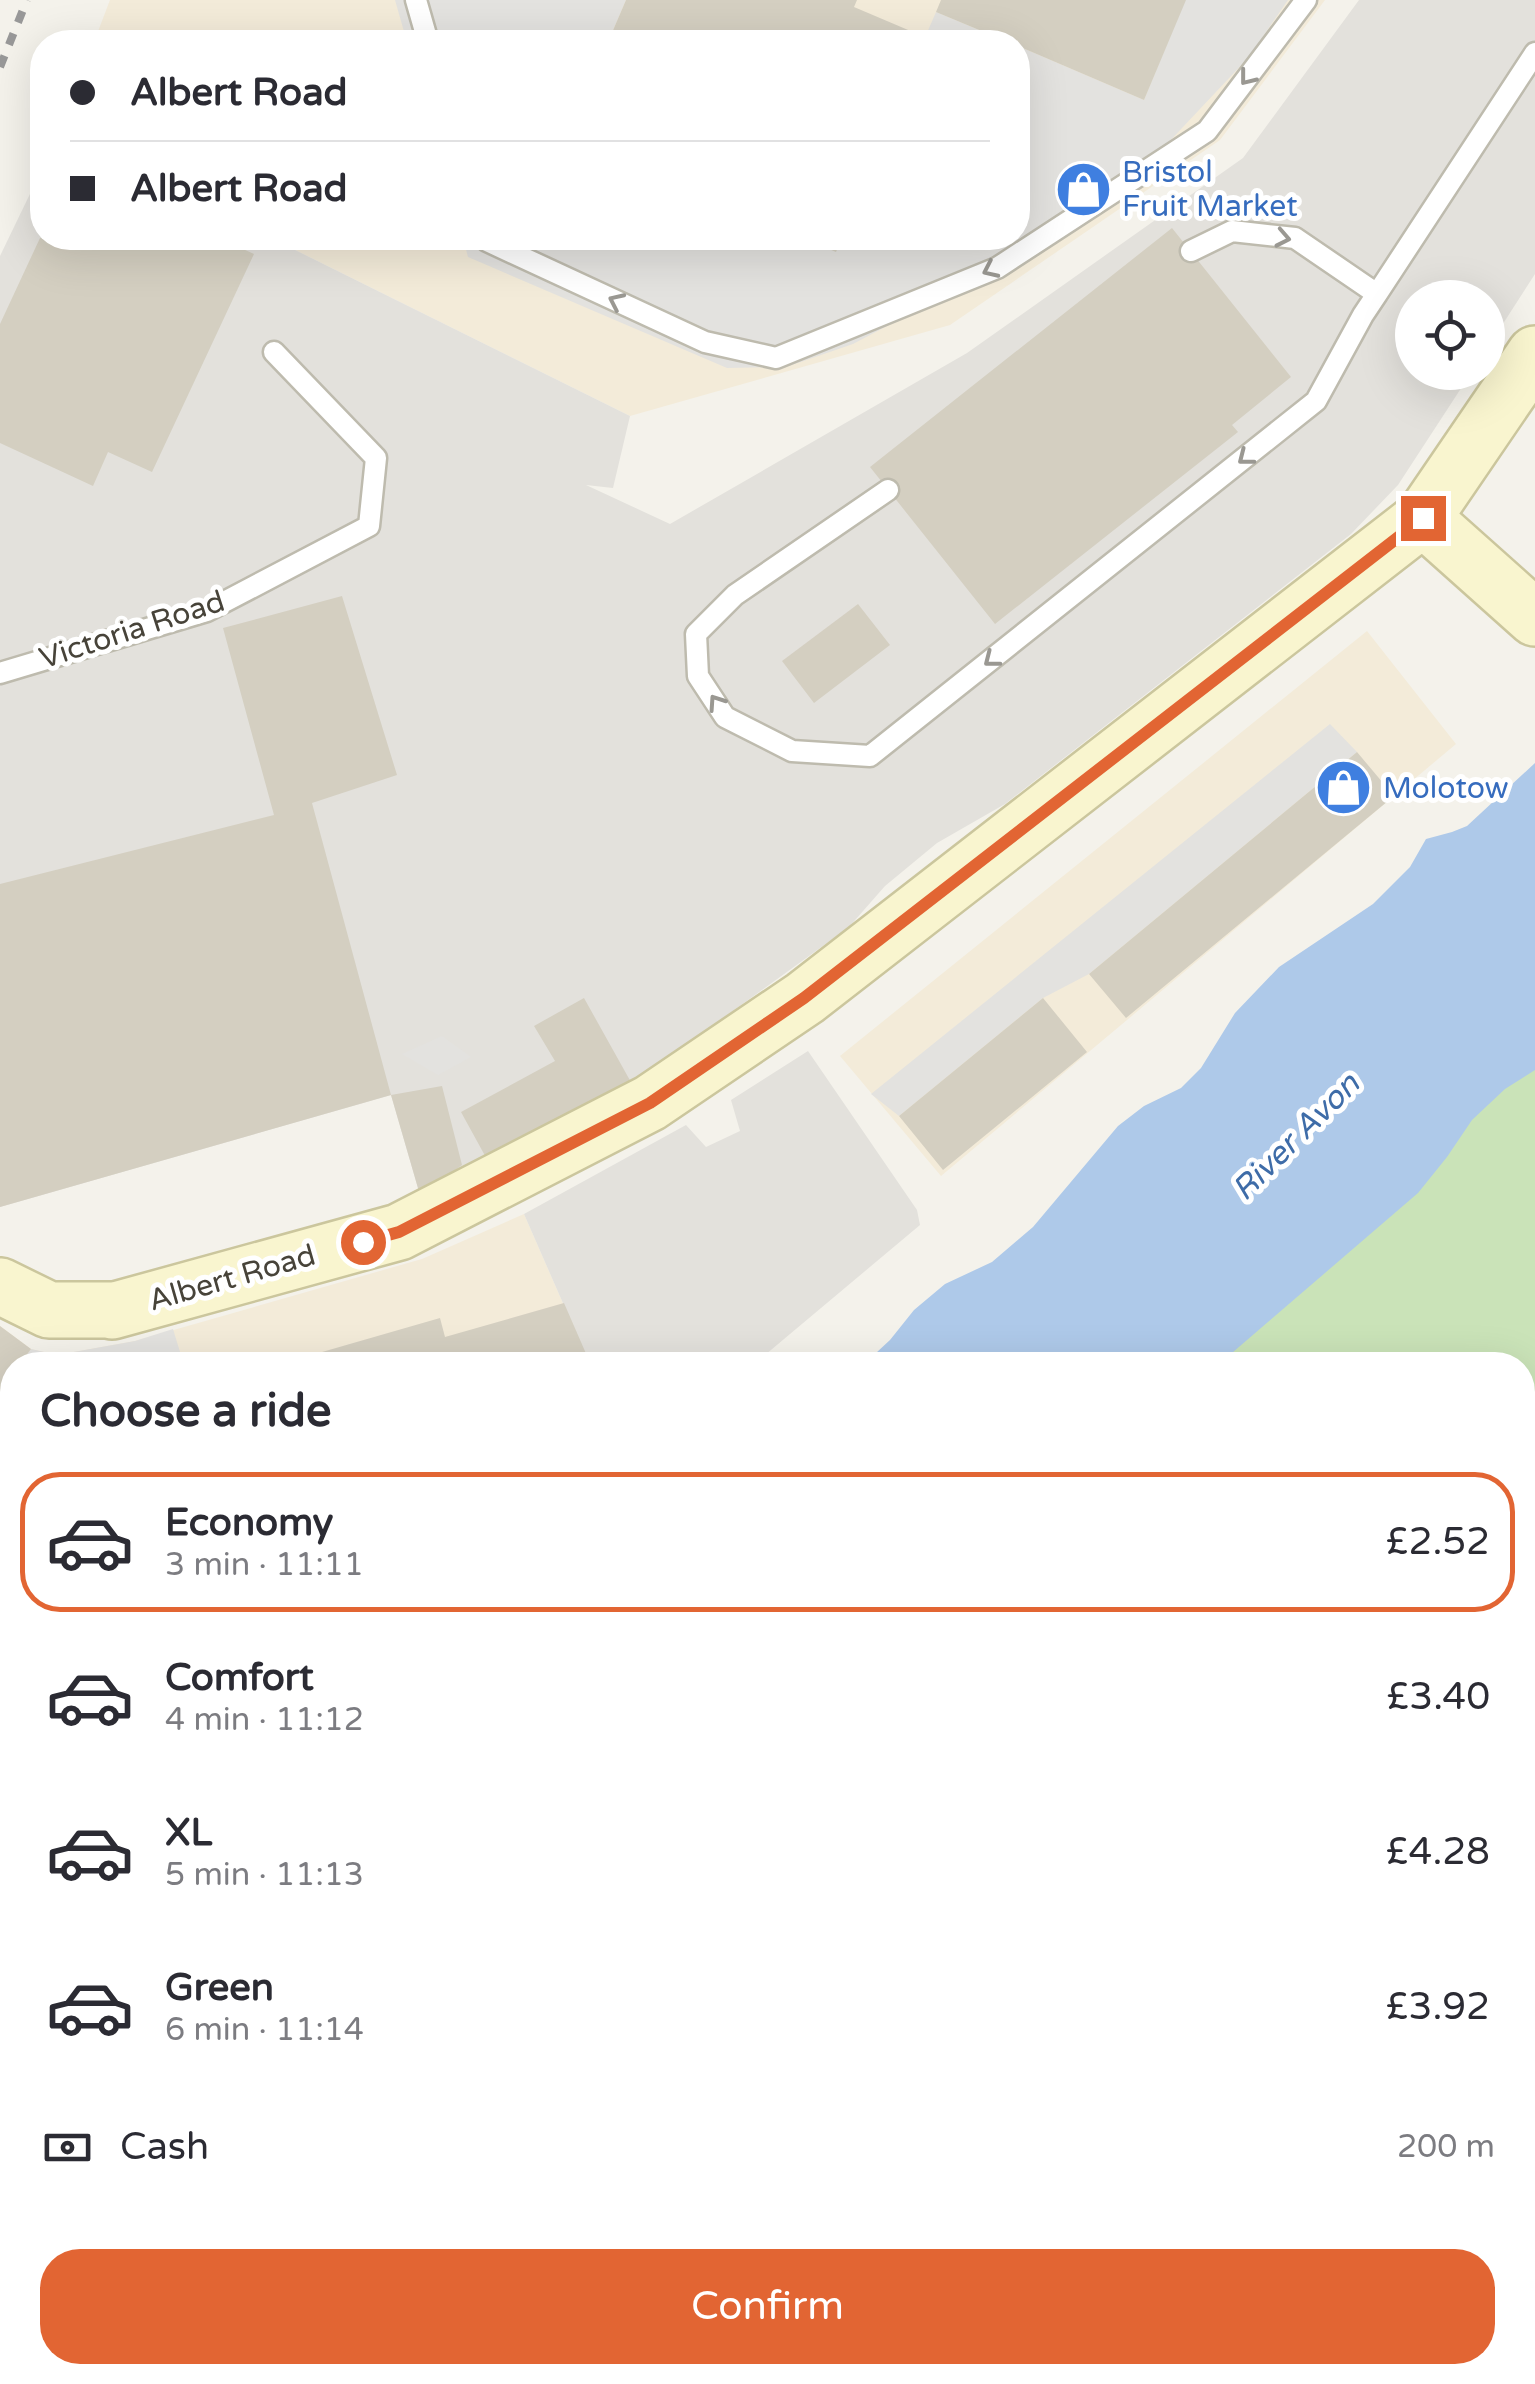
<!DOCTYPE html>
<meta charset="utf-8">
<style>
:root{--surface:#fff;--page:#f7f7f7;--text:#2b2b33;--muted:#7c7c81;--line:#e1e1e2;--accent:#e26533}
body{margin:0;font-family:"Varela Round",sans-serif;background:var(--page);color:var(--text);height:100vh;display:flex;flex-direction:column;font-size:38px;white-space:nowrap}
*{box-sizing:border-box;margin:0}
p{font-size:32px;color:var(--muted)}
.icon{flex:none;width:55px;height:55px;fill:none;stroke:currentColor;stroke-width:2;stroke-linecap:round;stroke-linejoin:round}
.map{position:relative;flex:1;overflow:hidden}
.details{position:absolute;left:0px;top:1352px;width:1535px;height:1032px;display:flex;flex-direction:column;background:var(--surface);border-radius:40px 40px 0 0;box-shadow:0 10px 40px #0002}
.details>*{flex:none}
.top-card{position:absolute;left:30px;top:30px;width:1000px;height:220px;border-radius:40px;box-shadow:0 10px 40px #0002;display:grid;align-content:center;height:220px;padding:0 40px;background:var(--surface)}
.controls{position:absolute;left:1395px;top:280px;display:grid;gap:20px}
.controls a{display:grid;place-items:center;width:110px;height:110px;border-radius:50%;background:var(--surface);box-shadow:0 10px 40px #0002;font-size:50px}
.end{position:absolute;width:45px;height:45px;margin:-22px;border:12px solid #e26533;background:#fff;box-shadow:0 0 0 5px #fff}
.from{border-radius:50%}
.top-card b{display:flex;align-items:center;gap:35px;height:95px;font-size:38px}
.top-card b+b{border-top:2px solid var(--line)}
.top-card i{width:25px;height:25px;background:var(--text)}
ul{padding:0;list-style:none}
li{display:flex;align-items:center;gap:30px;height:140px;margin:0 20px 15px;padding:0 20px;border:5px solid transparent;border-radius:40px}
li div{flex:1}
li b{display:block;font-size:38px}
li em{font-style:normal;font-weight:600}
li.on{border-color:var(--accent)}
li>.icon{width:90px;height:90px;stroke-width:1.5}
h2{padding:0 40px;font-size:45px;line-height:120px}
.pay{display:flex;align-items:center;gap:25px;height:110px;padding:0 40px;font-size:38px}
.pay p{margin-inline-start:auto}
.primary-button{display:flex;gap:20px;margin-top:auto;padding:20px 40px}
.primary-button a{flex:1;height:115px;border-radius:40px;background:var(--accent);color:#fff;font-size:40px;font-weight:600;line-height:115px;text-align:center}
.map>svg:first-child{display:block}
</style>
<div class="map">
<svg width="1535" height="2384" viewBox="0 0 1535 2384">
<rect width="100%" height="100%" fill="#f4f2eb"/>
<!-- residential -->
<path fill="#e7e4d9" d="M37,2372H1487L1535,2380V2384H34L33,2379Z"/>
<!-- commercial -->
<path fill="#f3ebd9" d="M110,0H1325L1220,140L950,325L630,416L271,238H1018V42H94Z
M1367,631L1456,744L941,1176L840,1056Z
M524,1214L590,1365H12V1610L0,1608V1326L31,1349L57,1355L135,1341L422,1259Z"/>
<!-- industrial -->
<path fill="#e3e1dc" d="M1359,0H1535V274L1488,347V298H1412V372L1471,373L1398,485L1351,534L1005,804L937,843L885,886L849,927L632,1084L420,1195L391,1095L0,1207V256L42,169V238H271L630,416L613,488L586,485L670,524L967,353L1243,158Z
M808,1051L917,1210L920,1225L753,1365H590L524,1214L686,1125L706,1147L740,1131L731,1100Z"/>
<!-- green -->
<path fill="#cae3b8" d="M1535,980V1574L1523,1584L1522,1365H1125Z
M1535,1754V1786L1527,1790L1535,1801V2326L1522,2324V1762Z
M0,1852H12V2161H0Z"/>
<!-- parking -->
<path fill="#e3e2df" d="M395,0H626L608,42H407Z
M1185,0H1288L1248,58L1166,145L1023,254L853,344L786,367L727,368L468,257L463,238H803L836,251L842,238H1018V46L1144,100Z
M936,12L1008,42H923Z
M1330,724L1357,752L1089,974L1043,998L899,1116L871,1094Z
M442,1036L471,1057L438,1075L402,1054Z
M173,1329L184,1365H19L31,1349L57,1355L135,1341Z
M1358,2372L1441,2373L1492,2384H1355Z
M544,2373H682L690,2384H552Z"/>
<!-- water -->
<path fill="#aec9e9" d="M1535,763V1070L1505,1089L1472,1120L1447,1157L1418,1193L1218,1365H863L890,1340L914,1310L945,1284L992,1262L1033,1227L1118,1126L1144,1106L1181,1088L1201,1068L1235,1013L1279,967L1373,904L1410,867L1426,839L1452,832L1467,826Z
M0,1679L12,1681V1944L0,1945Z"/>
<!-- building -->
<path fill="#d4cfc1" d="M626,0H857L854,7L927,38L925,42H608Z
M941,0H1186L1144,100L1018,46V42H1008L936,12Z
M1172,228L1291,377L1232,425L1238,432L995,624L870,467Z
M40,238H219L254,254L152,472L108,452L93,486L0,443V324Z
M803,238H842L836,252Z
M342,596L397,775L312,803L391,1095L0,1207V884L274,815L223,628Z
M858,604L890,645L814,703L782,661Z
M1357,752L1394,796L1126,1018L1089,974Z
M584,998L632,1084L489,1163L461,1112L555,1061L534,1026Z
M1043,998L1087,1052L943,1170L899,1116Z
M442,1086L462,1165L420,1195L391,1095Z
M564,1303L591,1365H277L440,1318L445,1337Z
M0,1326L31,1349L19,1365H12V1378L0,1403Z
M12,1455V1517L0,1512V1478Z
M0,1532L12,1538V1593L0,1585Z
M179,2372H271L256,2384H169L167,2381Z
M461,2372H517L515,2384H459Z
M719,2372H782L768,2384H742L735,2375L725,2381Z
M1103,2372H1155L1140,2384H1112Z
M1297,2372H1346L1354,2384H1282Z"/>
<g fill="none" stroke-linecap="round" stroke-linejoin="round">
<defs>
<path id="lane" d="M416,0L428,42
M486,238L487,241L705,342L776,358L997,268L1207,131L1306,0
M1377,294L1535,53
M888,490L735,595L696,634L698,676L725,717L792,751L870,756L1316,401L1363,315L1377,294L1295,238L1232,231L1191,251
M0,673L207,611L369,526L376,458L274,352"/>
<path id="street" d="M1522,2354L1535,2357
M923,2384L938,2372
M1200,2384L1202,2372"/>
<path id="secondary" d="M1423,518L1535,618
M0,1286L49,1310H111L112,1311L399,1232L650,1103L805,998L1423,518L1535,354"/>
<path id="highway" d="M1522,1641L1535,1631
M1522,1707L1535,1697
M0,2198H12
M0,2248L12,2247
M7,2384L8,2362L12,2353"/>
</defs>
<!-- lane casing -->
<use href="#lane" stroke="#bebbae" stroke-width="25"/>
<!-- street casing -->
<use href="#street" stroke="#bebbae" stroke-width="48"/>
<!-- secondary casing -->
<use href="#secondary" stroke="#cbc69d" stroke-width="60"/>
<!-- highway casing -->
<use href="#highway" stroke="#cdaf4c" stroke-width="60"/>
<!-- lane -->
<use href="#lane" stroke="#fff" stroke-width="20"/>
<!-- street -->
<use href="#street" stroke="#fff" stroke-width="42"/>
<!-- secondary -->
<use href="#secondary" stroke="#f9f5cf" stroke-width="55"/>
<!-- highway -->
<use href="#highway" stroke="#eed87b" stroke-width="55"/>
<!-- rail -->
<path stroke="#989898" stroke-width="8" stroke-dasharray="12 12" stroke-linecap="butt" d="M0,67L27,0"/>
</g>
<!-- one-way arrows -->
<defs><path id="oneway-chevron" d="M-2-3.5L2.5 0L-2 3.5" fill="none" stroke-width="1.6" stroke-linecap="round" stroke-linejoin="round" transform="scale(2.5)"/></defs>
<g stroke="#9a9892">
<use href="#oneway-chevron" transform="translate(1247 78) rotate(128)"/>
<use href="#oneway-chevron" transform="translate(1283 238) rotate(11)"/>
<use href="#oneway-chevron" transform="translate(990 270) rotate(155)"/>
<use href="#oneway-chevron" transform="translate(616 301) rotate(-155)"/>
<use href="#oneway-chevron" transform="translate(1245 458) rotate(142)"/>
<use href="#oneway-chevron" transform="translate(991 660) rotate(142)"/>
<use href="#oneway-chevron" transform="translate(716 702) rotate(-124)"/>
</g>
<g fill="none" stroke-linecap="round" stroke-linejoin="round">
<!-- route -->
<path stroke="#e26533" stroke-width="12" d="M363,1242L399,1232L650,1103L804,998L1423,518"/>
</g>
<!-- icons -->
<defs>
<symbol id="shop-disc" viewBox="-11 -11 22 22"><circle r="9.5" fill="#3f7fe0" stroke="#fff"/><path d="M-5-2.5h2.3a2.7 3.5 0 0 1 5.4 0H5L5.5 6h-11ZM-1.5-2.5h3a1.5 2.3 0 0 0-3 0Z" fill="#fff"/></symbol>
</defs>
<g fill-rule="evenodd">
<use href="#shop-disc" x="1052" y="158" width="63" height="63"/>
<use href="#shop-disc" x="1312" y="756" width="63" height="63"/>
</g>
<g text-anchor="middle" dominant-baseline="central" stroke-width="10" stroke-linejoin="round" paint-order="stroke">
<!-- shop labels -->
<g font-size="30" fill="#366cbe" stroke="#fff" text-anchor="start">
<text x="1122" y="172">Bristol<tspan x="1122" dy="34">Fruit Market</tspan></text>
<text x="1383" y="788">Molotow</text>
</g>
<!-- street labels -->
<g font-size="30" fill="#474339" stroke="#fff">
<text transform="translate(132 630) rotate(-18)">Victoria Road</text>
<text transform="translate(232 1278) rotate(-16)">Albert Road</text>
</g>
<!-- water labels -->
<g font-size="32" font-style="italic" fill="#3e6ca8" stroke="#fff">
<text transform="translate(1296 1137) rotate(-45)">River Avon</text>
</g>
</g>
</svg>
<div class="controls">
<a><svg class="icon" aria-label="locate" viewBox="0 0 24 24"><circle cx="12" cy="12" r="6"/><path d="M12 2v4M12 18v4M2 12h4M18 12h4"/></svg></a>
</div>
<i class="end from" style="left:363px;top:1242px"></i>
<i class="end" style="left:1423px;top:518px"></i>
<div class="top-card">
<b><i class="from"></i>Albert Road</b>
<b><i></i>Albert Road</b>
</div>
<section class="details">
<h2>Choose a ride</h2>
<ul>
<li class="on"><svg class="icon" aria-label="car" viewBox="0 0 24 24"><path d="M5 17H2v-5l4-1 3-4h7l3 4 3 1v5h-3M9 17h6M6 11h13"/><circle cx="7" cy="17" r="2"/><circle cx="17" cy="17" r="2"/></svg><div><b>Economy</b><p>3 min · 11:11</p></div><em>£2.52</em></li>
<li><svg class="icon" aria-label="car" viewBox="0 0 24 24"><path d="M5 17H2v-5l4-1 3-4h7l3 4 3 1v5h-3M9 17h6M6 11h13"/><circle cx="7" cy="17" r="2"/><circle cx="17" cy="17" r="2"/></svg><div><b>Comfort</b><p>4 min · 11:12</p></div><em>£3.40</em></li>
<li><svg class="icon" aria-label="car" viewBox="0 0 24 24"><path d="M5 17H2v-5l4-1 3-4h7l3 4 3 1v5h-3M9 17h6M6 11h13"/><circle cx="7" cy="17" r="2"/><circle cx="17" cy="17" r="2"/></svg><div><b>XL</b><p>5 min · 11:13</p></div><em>£4.28</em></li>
<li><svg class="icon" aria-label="car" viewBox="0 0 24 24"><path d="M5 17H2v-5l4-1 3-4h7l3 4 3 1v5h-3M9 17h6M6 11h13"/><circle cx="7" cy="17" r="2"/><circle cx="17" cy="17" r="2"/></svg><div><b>Green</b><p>6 min · 11:14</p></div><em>£3.92</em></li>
</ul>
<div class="pay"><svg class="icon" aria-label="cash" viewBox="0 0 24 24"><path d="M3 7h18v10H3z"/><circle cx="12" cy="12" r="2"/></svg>Cash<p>200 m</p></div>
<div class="primary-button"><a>Confirm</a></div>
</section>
</div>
